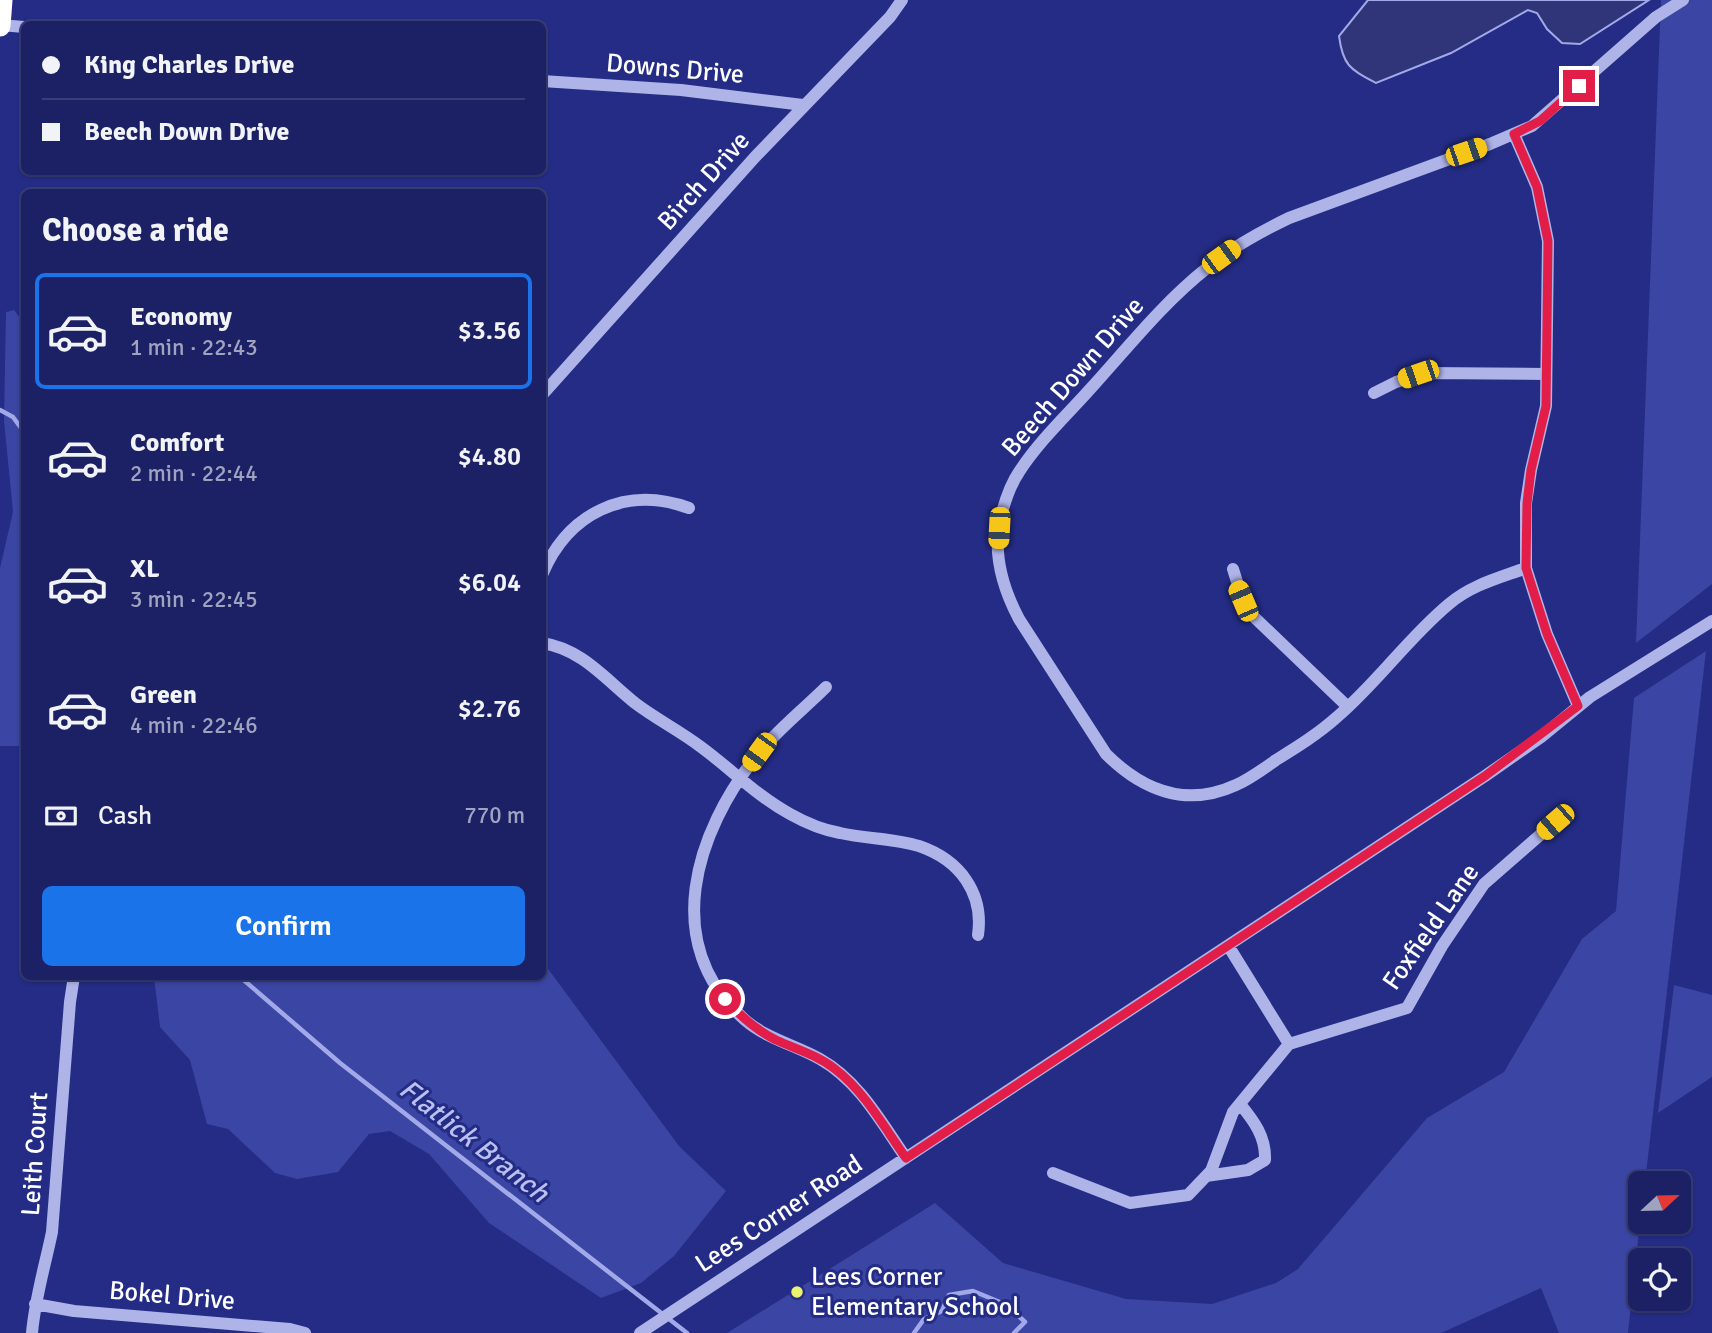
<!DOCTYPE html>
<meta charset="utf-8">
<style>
:root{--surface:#1b2164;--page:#24296a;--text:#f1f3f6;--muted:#a0a3bf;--line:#393e78;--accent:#1a73e8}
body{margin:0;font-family:Signika,sans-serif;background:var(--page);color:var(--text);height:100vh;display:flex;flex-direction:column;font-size:26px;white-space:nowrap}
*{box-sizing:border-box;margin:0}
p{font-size:23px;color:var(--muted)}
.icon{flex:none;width:38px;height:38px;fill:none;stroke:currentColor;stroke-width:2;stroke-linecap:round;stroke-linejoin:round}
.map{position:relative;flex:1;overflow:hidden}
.details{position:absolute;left:21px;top:189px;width:525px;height:791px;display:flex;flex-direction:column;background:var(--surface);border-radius:10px;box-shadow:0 2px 5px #0004,0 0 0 2px var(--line)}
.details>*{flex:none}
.top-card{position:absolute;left:21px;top:21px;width:525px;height:154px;border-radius:10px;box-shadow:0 2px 5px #0004,0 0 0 2px var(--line);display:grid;align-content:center;height:154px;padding:0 21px;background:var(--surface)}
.needle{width:46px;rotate:68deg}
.controls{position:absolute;left:1628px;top:1171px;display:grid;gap:14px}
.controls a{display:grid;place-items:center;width:63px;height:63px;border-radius:10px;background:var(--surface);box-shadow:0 2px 5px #0004,0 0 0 2px var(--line);font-size:35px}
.end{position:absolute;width:32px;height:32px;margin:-16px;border:9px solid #e11d48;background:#fff;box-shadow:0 0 0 4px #fff}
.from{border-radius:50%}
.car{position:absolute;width:21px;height:42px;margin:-21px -10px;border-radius:9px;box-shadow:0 0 5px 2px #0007;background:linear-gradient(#f5c518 24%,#345 0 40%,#f5c518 0 76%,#345 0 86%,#f5c518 0)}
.top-card b{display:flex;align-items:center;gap:24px;height:66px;font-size:26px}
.top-card b+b{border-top:2px solid var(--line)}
.top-card i{width:18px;height:18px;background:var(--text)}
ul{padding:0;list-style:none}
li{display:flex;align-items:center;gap:21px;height:116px;margin:0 14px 10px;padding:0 7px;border:4px solid transparent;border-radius:10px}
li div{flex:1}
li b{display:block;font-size:26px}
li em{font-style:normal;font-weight:600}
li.current{border-color:var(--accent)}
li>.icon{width:63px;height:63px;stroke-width:1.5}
h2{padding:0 21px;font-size:32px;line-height:84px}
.pay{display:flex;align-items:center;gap:18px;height:77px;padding:0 21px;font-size:26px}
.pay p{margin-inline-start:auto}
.button{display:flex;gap:14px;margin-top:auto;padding:14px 21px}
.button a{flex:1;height:80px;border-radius:10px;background:var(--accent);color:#fff;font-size:28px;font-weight:600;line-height:80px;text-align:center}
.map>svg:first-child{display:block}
</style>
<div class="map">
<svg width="1712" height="1333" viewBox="0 0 1712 1333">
<rect width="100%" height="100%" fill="#242c85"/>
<!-- green -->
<path fill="#3b45a3" d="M1661,0H1712V584L1636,643Z
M14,310L24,323V746H0V568L13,512L4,421L6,312Z
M1706,651L1645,1183H1640V1222L1628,1333H1559L1541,1288L1441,1333H727L935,1203L1003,1263L1126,1299L1212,1304L1276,1283L1298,1269L1427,1118L1504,1072L1582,939L1616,911L1634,698Z
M543,962L679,1146L726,1191L674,1256L641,1283L601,1298L489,1223L429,1154L390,1131L369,1134L338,1172L297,1179L275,1173L228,1129L207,1124L190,1060L160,1027L154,977L542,976Z
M1674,985L1712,995V1077L1658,1113Z"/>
<!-- water -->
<path fill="#2f3578" stroke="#a2a9e9" stroke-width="2" d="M1368,0H1649L1580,44L1562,43L1547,29L1537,13L1528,10L1451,53L1376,83C1350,69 1343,66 1339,36Z"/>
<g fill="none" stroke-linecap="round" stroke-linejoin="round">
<!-- stream -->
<path stroke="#a2a9e9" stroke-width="4.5" d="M0,410L13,417L24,432
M239,976L340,1063L687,1333
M914,1333L924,1319L942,1311L949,1295L973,1291L1007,1305L1025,1322L1014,1333"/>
<!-- minor -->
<path stroke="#aeb3e8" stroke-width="12" d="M0,25L24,27
M542,81L681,90L803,105
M1514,134L1537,187L1548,241L1546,406L1531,470L1526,503V568L1547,634L1578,706
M1374,393L1396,382L1425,373L1546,374
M542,395L755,157L890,17L902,0
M1526,568C1499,578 1471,585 1449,604C1408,638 1377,683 1337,717C1318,734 1297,747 1276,760C1263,769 1250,779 1236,785C1186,808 1142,790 1106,754L1019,619C1002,587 992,552 1001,516C1005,501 1010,485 1019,472C1039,441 1068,414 1092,387C1129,346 1164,302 1207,268C1232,247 1260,232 1289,218L1490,144L1532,126L1656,17L1683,0
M1233,569L1243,601L1253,616L1348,707
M542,575C568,513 625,485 689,508
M542,643C582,649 605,679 635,703C656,719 680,731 701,747C731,769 757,796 790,814C806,823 823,830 840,833C866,839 893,838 919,846C960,860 984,893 978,935
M826,687C804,709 777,730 758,754C695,832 659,944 745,1020C767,1039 795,1045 820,1059C859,1081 881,1122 906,1158
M1229,947L1289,1044
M1053,1173L1130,1203L1188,1195L1211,1171L1233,1112L1289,1044L1407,1008L1442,946L1484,884L1555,822
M1206,1176L1248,1170L1265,1160C1266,1137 1254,1121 1240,1104
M35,1304L74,1311L290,1329L305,1333
M32,1333C35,1298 45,1266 52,1232L70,1002L74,976
M640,1333L1485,776L1541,737L1590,697L1712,621"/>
<!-- highway -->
<path stroke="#fff" stroke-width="21" d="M0,26L2,0"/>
</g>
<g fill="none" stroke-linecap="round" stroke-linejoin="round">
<!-- route -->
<path stroke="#e11d48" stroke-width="9" d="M725,999C740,1016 756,1030 776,1040C796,1049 817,1055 835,1069C865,1092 884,1127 906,1158L1485,776L1578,706L1547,634L1526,568L1527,503L1531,470L1546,406L1548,241L1537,187L1514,134L1540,121L1579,86"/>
</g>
<!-- markers -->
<circle fill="#eaf371" stroke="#242c85" stroke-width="2.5" cx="797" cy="1292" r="7"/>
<g text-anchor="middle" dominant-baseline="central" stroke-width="6" stroke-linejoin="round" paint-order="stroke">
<!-- street labels -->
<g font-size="26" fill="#fff" stroke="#242c85">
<text transform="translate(675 69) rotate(5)">Downs Drive</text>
<text transform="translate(704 181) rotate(-48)">Birch Drive</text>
<text transform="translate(1073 377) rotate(-49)">Beech Down Drive</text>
<text transform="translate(1431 927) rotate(-55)">Foxfield Lane</text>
<text transform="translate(35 1154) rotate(-86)">Leith Court</text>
<text transform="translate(779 1214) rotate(-33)">Lees Corner Road</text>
<text transform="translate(172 1296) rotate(5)">Bokel Drive</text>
</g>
<!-- poi labels -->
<g font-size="26" fill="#fff" stroke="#242c85" text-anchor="start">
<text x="811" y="1277">Lees Corner<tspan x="811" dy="30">Elementary School</tspan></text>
</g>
<!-- water labels -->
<g font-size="28" font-style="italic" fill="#b9bff0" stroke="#242c85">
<text transform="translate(474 1141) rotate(38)">Flatlick Branch</text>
</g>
</g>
</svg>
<div class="controls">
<a><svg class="needle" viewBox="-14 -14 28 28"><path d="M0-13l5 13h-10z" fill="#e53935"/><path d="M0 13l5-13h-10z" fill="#a0a3bf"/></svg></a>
<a><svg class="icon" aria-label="locate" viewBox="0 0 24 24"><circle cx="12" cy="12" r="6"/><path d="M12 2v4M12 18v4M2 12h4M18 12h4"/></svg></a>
</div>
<i class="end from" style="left:725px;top:999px"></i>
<i class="end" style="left:1579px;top:86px"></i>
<i class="car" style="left:1466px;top:152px;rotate:71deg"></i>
<i class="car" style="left:1221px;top:257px;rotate:54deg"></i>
<i class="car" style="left:1418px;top:374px;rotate:251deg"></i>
<i class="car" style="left:999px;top:528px;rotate:183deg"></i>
<i class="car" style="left:1243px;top:601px;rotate:337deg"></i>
<i class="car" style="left:759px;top:752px;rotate:216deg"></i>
<i class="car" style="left:1555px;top:822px;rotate:229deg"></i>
<div class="top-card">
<b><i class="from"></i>King Charles Drive</b>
<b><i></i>Beech Down Drive</b>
</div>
<section class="details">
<h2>Choose a ride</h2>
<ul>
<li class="current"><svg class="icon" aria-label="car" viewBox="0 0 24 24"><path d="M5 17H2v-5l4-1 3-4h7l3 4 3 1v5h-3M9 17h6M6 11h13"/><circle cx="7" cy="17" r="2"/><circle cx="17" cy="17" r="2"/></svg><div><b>Economy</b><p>1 min · 22:43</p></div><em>$3.56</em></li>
<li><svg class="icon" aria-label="car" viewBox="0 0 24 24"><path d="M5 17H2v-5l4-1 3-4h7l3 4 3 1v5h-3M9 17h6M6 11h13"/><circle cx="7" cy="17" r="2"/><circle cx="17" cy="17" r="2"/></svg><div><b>Comfort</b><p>2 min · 22:44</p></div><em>$4.80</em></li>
<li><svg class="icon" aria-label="car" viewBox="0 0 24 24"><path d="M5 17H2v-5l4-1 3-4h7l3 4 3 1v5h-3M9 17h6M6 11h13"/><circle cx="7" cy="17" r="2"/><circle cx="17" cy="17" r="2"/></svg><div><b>XL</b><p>3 min · 22:45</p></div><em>$6.04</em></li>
<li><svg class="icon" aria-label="car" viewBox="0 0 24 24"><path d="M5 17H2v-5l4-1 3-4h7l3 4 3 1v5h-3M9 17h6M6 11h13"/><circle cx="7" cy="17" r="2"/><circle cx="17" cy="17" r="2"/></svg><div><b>Green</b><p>4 min · 22:46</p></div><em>$2.76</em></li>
</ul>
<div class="pay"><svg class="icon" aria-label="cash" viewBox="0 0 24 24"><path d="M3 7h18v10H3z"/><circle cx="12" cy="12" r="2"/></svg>Cash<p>770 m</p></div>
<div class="button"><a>Confirm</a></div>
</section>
</div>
